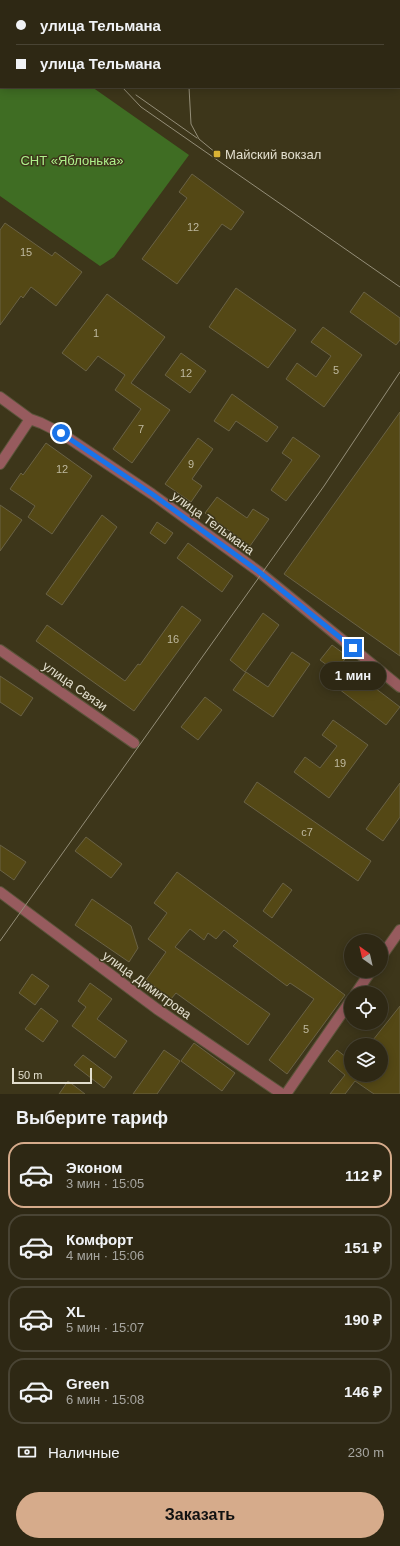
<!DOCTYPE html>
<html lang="ru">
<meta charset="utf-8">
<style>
:root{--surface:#2e2814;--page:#36301d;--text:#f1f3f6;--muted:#a7a6a0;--line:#494434;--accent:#d6ab8b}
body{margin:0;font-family:Arial,sans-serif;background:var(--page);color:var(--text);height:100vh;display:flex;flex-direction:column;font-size:15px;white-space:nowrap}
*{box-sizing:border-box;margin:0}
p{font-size:13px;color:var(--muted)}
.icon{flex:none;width:22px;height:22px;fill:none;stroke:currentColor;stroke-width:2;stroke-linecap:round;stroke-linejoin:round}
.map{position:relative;height:1094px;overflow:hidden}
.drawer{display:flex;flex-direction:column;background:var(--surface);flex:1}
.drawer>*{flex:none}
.hud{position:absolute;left:0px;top:0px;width:400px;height:88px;box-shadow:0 2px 10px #0003,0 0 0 1px var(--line);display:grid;align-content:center;height:88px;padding:0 16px;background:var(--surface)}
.needle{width:26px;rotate:326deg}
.tools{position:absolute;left:344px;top:934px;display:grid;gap:8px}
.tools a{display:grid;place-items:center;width:44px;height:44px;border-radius:50%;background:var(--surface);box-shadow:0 2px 10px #0003,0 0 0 1px var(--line);font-size:20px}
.scale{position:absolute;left:12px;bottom:10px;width:80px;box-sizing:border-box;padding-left:4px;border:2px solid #e2decd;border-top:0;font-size:11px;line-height:14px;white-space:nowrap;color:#e2decd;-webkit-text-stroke:3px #3d361a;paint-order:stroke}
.end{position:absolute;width:18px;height:18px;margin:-9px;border:5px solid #1a73e8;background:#fff;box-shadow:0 0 0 2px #fff}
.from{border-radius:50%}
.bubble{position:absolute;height:28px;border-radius:14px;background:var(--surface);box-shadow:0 2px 10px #0003,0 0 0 1px var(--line);font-size:13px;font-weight:600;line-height:28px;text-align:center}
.hud b{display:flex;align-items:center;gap:14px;height:38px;font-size:15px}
.hud b+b{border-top:1px solid var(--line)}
.hud i{width:10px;height:10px;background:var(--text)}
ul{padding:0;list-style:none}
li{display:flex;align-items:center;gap:12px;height:66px;margin:0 8px 6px;padding:0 8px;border:2px solid var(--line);border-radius:16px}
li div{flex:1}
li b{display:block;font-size:15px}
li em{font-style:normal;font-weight:600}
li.active{border-color:var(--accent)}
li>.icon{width:36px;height:36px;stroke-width:1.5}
h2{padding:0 16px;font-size:18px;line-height:48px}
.pay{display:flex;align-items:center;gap:10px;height:44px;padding:0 16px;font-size:15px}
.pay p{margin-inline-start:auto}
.cta{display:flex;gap:8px;margin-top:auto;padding:8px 16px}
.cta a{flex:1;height:46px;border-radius:24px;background:var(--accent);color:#111;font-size:16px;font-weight:600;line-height:46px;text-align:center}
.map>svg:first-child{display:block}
</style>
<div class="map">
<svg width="400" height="1094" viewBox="0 0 400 1094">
<rect width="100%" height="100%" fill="#3d361a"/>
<!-- green -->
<path fill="#3f6d23" d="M21,0H222L223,1H22Z
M0,23L1,87H92L189,155L114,257L100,266L0,196Z"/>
<!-- building -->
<path fill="#544815" stroke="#6a6245" d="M192,174L244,212L231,230L222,224L177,284L142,259L187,198L179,192Z
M5,223L52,256L55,252L82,272L56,306L31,287L23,298L21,296L0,325V230Z
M236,288L296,330L268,368L209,327Z
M364,292L400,318V340L396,345L350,312Z
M107,294L165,337L131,383L170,410L132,463L113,449L141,409L115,390L125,375L98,356L86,371L62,353Z
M323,327L362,355L324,407L286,379L297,363L316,377L331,356L311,342Z
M181,353L206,371L190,393L165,375Z
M232,394L278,427L267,442L236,421L229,431L214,421Z
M400,412V656L284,574Z
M293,437L320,456L286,501L271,490L292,460L282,453Z
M198,438L213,449L192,479L202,486L191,502L165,484Z
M46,443L92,476L52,534L28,517L35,506L10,489L21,473L23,475Z
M217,497L247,518L253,509L269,519L250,546L205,513Z
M0,505L22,520L0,551Z
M102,515L117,527L62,605L46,594Z
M157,522L173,533L165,544L150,533Z
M188,543L233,576L222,592L177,558Z
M182,606L201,620L134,711L36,641L47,625L125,681L138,664L140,665Z
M263,613L279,625L245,672L230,660Z
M332,645L347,656L342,663L400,707L386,725L339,689L346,679L320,660Z
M292,652L310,664L273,717L233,690L246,672L268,687Z
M0,676L33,698L21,716L0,702Z
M205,697L222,710L198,740L181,727Z
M333,720L368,745L329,798L294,772L305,757L320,768L337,746L322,735Z
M257,782L371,861L358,881L244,802Z
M400,783V817L383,841L366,829Z
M86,837L122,864L111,878L75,851Z
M0,845L26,862L14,880L0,870Z
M177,872L345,995L287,1074L269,1060L314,999L290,983L287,986L233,946L238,941L224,930L216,939L208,933L204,940L190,929L175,947L270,1014L248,1045L176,993L171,999L146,980L166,952L148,939L167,913L154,903Z
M283,883L292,890L272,918L263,911Z
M92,899L131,926L138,948L129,962L75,925Z
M32,974L49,986L35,1005L19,993Z
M90,983L112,999L97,1019L127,1041L115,1058L72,1026L86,1007L78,1001Z
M400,1006V1094H374L355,1081L345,1094H330L345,1075L328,1061L337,1050L351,1061V1075H381V1045H369Z
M41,1008L58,1021L43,1042L25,1029Z
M194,1043L235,1073L222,1091L181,1061Z
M164,1050L180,1061L157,1094H133Z
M83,1055L112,1077L104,1088L74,1065Z
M68,1081L85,1094H59Z"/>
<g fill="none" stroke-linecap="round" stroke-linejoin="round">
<defs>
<path id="street" d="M0,397L30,419L41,423L61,433L152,494L258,571L400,687
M0,464L30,419
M0,650L134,743
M0,892L157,1009L282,1094
M381,957L400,930
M356,993L371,971
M286,1094L351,1000"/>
</defs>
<!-- street casing -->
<use href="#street" stroke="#5b543a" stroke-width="12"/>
<!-- street -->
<use href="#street" stroke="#975b5e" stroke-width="10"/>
<!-- tram -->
<path stroke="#948e78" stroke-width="1" d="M122,87L141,107L400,287
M189,87L191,124L199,139L216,153
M136,95L197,138
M0,941L324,486L400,372"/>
<!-- rail -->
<path stroke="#948e78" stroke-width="3" stroke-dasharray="2 4" stroke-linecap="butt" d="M347,0L348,1
M364,0L366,1
M377,0L378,1
M399,16L400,17
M399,25L400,26
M399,38L400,39"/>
</g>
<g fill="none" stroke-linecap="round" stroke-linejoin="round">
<!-- route -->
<path stroke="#1a73e8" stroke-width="5" d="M61,433L152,494L258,571L353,648"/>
</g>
<!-- markers -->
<rect fill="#dab334" stroke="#3d361a" stroke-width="1.5" x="213" y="150" width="8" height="8" rx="2"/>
<g text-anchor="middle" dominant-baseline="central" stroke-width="3" stroke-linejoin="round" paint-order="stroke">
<!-- number labels -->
<g font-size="11" fill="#beb89f">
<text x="193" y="227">12</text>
<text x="26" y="252">15</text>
<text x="96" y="333">1</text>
<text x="336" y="370">5</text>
<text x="186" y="373">12</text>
<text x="141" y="429">7</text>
<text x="191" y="464">9</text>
<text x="62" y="469">12</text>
<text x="173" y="639">16</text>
<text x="340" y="763">19</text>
<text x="307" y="832">с7</text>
<text x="306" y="1029">5</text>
</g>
<!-- poi labels -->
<g font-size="13" fill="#e2decd" stroke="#3d361a" text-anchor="start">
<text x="225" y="154">Майский вокзал</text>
</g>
<!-- park labels -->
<g font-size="13" fill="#aef08b" stroke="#3d361a">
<text x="72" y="160">СНТ «Яблонька»</text>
</g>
<!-- street labels -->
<g font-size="13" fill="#e2decd" stroke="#3d361a">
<text transform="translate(213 523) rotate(36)">улица Тельмана</text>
<text transform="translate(75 686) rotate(35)">улица Связи</text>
<text transform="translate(147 985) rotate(36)">улица Димитрова</text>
</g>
</g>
</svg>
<div class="tools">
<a><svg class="needle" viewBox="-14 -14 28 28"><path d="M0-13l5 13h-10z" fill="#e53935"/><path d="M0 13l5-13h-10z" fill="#a7a6a0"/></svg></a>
<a><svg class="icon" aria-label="locate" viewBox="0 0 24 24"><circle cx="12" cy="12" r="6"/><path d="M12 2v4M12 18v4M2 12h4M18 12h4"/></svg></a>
<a><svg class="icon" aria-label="layers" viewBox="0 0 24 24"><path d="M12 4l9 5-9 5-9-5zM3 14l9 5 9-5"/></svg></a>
</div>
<div class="scale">50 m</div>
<i class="end from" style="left:61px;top:433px"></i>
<i class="end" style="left:353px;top:648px"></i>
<div class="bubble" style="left:320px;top:662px;width:66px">1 мин</div>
<div class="hud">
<b><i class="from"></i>улица Тельмана</b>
<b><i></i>улица Тельмана</b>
</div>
</div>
<section class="drawer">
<h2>Выберите тариф</h2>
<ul>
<li class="active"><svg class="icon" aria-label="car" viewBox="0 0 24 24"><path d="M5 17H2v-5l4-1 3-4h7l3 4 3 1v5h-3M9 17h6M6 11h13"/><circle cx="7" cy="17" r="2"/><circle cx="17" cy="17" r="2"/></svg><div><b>Эконом</b><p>3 мин · 15:05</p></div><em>112 ₽</em></li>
<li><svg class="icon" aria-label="car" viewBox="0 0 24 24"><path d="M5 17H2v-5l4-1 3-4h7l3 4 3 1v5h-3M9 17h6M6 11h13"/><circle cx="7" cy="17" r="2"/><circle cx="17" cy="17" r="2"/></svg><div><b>Комфорт</b><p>4 мин · 15:06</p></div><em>151 ₽</em></li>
<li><svg class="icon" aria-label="car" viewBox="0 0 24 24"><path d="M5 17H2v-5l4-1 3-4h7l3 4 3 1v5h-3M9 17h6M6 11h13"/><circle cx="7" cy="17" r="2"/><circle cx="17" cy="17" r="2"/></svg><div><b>XL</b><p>5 мин · 15:07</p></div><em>190 ₽</em></li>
<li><svg class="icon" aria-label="car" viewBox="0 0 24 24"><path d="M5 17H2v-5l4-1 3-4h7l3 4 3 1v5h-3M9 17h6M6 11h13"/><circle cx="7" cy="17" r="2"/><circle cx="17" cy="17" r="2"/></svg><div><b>Green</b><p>6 мин · 15:08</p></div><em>146 ₽</em></li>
</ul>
<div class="pay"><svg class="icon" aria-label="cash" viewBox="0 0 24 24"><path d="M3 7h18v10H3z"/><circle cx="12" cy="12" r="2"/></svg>Наличные<p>230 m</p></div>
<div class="cta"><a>Заказать</a></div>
</section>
